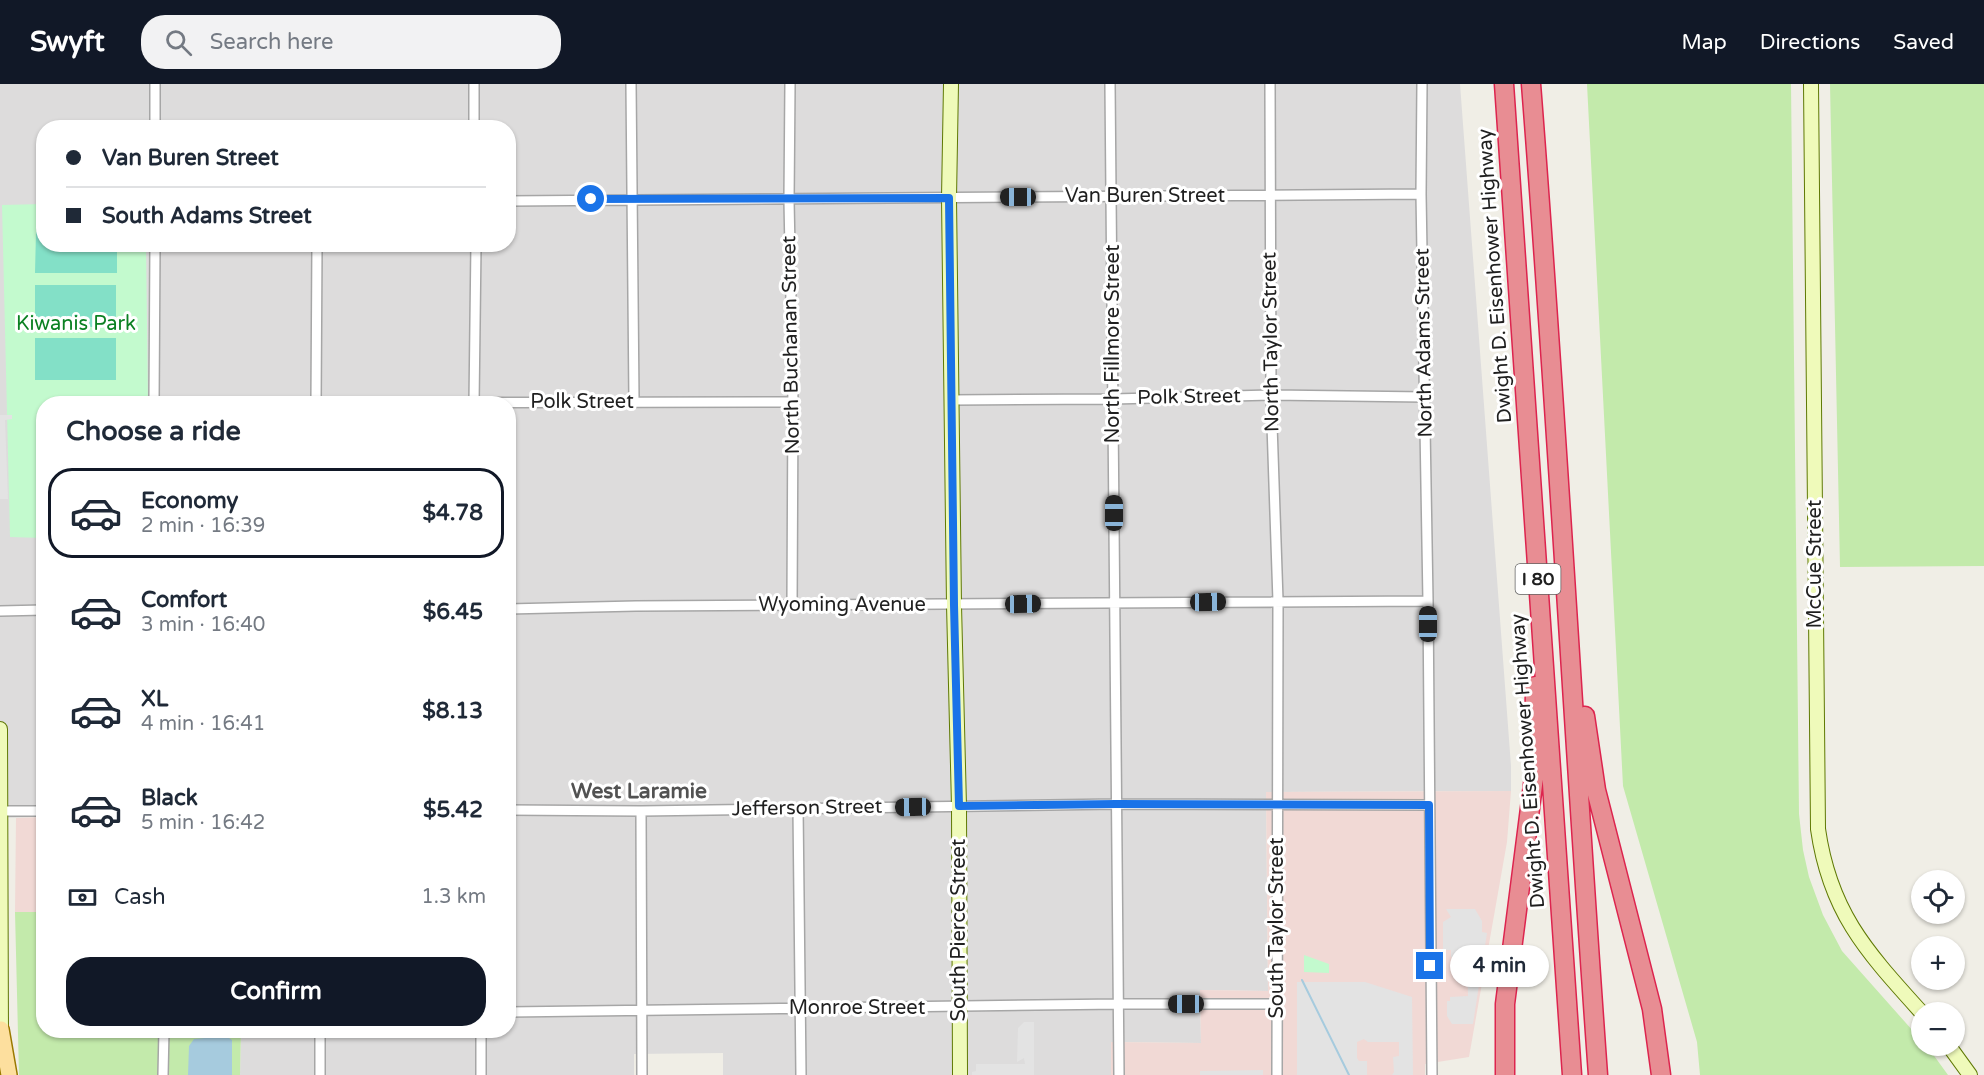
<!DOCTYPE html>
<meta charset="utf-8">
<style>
:root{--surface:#fff;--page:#f2f2f3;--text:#1f2937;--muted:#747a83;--line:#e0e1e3;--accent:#111827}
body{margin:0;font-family:"Varela Round",sans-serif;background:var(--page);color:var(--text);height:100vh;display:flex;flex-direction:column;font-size:22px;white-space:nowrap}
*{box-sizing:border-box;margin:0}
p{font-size:20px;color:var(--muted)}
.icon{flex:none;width:33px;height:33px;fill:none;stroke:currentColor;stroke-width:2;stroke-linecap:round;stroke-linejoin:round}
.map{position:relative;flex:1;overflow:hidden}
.side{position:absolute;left:36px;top:312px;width:480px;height:642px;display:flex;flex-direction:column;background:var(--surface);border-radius:24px;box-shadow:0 2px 4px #0004}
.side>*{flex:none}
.guide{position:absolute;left:36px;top:36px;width:480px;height:132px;border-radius:24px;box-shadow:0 2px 4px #0004;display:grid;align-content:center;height:132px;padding:0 30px;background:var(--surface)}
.controls{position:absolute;left:1911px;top:786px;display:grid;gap:12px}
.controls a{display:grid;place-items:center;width:54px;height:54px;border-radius:50%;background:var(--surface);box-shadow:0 2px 4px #0004;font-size:30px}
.end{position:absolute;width:27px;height:27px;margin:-14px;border:8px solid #1a73e8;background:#fff;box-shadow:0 0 0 3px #fff}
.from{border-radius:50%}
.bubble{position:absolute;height:42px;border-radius:21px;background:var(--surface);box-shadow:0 2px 4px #0004;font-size:20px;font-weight:700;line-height:42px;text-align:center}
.car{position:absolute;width:18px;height:36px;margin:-18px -9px;border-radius:8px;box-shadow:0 0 4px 2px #0007;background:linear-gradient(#222 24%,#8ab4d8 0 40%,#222 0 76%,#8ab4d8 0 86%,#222 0)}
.guide b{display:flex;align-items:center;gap:21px;height:57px;font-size:22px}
.guide b+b{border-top:2px solid var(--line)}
.guide i{width:15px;height:15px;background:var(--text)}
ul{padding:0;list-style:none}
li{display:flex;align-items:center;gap:18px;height:90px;margin:0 12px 9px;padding:0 18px;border:3px solid transparent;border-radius:24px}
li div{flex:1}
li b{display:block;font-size:22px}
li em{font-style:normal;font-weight:700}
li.selected{border-color:var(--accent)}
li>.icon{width:54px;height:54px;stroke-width:1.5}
h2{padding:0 30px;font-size:27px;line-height:72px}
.pay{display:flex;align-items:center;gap:15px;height:66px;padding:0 30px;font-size:22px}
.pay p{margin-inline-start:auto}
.primary-button{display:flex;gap:12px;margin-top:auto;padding:12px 30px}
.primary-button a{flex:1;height:69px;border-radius:24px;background:var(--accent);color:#fff;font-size:24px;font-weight:700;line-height:69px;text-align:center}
header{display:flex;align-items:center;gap:36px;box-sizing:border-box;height:84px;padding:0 30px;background:var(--accent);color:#fff}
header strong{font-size:28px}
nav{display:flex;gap:33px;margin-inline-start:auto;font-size:21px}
.search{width:420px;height:54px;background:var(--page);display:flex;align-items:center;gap:15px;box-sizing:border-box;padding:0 21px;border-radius:24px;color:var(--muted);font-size:22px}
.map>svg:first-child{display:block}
</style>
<header>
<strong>Swyft</strong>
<div class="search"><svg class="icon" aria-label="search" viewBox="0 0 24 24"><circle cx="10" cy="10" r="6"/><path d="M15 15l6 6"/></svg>Search here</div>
<nav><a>Map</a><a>Directions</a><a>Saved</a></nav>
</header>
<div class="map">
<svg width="1984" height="991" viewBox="0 0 1984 991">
<rect width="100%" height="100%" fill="#f0eee6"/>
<!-- residential -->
<path fill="#dddcdc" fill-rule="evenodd" d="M0,0H1460L1511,682V707L1266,708L1268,907L1200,906L1201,959L1111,958V991H723V969L634,970V991H240L241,947L508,946V320H44L43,733L0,734ZM44,44H508V160H44Z"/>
<!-- commercial -->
<path fill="#f1d9d5" d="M1511,707L1507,758L1469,973L1425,980V991H1111V958L1201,959L1200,906L1268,907L1266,708Z
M43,733V828H15L16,734Z"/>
<!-- grass -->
<path fill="#c3eaab" d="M1587,0H1791L1799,730L1803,766L1809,793L1823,831L1842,867L1921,956L1922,962H1927L1948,991H1700L1697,958L1623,702Z
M1830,0H1984V482L1840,483Z
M15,828H43L44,946L241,947L240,991H19Z"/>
<!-- park -->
<path fill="#c3face" d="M43,120L44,160L146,161L148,319L44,320L43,454L10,453L2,121Z
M1304,871L1329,880V889L1304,888Z"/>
<!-- pitch -->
<path fill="#83e0c7" d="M36,148H43L44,160L117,161V189H35Z
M35,201H116V243H35Z
M35,254H116V296H35Z"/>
<!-- parking -->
<path fill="#e3e3e3" d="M0,331H12V335L5,336L8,415H0Z
M1446,825H1475L1482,837V848L1487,849L1473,940H1452L1447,932V917H1450V913L1468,912L1467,867L1462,866V873H1451V866H1443V838L1451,833Z
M1297,898H1365L1412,913L1413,991H1392L1394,988L1393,973L1399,972V958H1368L1364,955L1357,958V974L1359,977H1367V991H1297Z
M1024,938H1034V991H972V988L976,987V980H1025L1024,974L1017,978L1018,944Z
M1263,986V991H1200V987Z"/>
<!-- water -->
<path fill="#a6cbde" d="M226,952L232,956V991H188L189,962L194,955Z"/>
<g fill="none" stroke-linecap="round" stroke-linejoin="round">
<!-- stream -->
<path stroke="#a6cbde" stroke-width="2" d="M1302,896L1349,991"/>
<defs>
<path id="minor" d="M474,0V44
M631,0L634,317
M790,0L789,116L793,318L792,522
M1110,0L1119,991
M1270,0L1271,311L1278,517L1277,991
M1422,0L1421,110L1428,517L1432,991
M155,44V0
M508,117L1421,110
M952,316L1113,315L1271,311L1425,313
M154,319L793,318
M154,320L155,160
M316,320L317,160
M474,320L476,160
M508,525L636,522L1428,517
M0,527L44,526
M798,724L801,991
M508,726L641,727L1116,720L1429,721
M0,727H44
M641,727L642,991
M508,928L1119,920H1277
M320,946V991
M481,946V991
M163,991L164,946"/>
<path id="secondary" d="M951,0L949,114L954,521L959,722L960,991
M1811,0L1818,745C1830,829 1867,868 1922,929
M0,645L1,955
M1949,962L1970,991"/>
<path id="primary" d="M1,945L9,991"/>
<path id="motorway" d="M1504,0L1572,991
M1531,0C1557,330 1574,661 1598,991
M1585,632L1596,706L1652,925L1661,991
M1505,991V920L1534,693L1535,602"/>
</defs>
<!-- minor casing -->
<use href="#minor" stroke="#a6a6a6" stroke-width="12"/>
<!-- secondary casing -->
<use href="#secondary" stroke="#5f7904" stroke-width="16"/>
<!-- primary casing -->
<use href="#primary" stroke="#9b7900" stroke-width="18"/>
<!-- motorway casing -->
<use href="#motorway" stroke="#dd244e" stroke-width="21"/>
<!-- minor -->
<use href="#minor" stroke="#fff" stroke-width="9"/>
<!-- secondary -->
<use href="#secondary" stroke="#effaba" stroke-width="14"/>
<!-- primary -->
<use href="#primary" stroke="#fddf9e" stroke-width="15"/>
<!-- motorway -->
<use href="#motorway" stroke="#e88d93" stroke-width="18"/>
</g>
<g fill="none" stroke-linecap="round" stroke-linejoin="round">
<!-- route -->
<path stroke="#1a73e8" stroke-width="8" d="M591,115L949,114L954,521L959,722L1116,720L1429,721L1430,882"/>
</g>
<g text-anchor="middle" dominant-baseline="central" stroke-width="6" stroke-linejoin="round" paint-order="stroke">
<!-- shield labels -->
<rect fill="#fff" stroke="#626262" stroke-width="1.5" x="1515.5" y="480" width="45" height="30" rx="4.5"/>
<g font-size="18" font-weight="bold" fill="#1f1f1f">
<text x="1538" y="495">I 80</text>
</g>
<!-- street labels -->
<g font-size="20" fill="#1f1f1f" stroke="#fff">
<text x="1145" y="112">Van Buren Street</text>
<text transform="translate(1495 192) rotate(-94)">Dwight D. Eisenhower Highway</text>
<text transform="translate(1271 258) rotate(-91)">North Taylor Street</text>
<text transform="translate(1424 259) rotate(-91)">North Adams Street</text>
<text transform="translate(1113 260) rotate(-90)">North Fillmore Street</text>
<text transform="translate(791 261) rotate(-91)">North Buchanan Street</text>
<text transform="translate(1189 313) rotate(-1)">Polk Street</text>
<text x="582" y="318">Polk Street</text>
<text transform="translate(1815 480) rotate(-90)">McCue Street</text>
<text x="842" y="521">Wyoming Avenue</text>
<text transform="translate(1528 677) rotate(-94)">Dwight D. Eisenhower Highway</text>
<text transform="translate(807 724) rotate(-1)">Jefferson Street</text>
<text transform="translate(1277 844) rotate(-90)">South Taylor Street</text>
<text transform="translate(959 846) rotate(-90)">South Pierce Street</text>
<text x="857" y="924">Monroe Street</text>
</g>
<!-- park labels -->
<g font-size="20" fill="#0b8022" stroke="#fff">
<text x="76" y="240">Kiwanis Park</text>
</g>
<!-- neighbourhood labels -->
<g font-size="21" font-weight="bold" fill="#525252" stroke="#fff">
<text x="639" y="707">West Laramie</text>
</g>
</g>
</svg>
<div class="controls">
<a><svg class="icon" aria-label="locate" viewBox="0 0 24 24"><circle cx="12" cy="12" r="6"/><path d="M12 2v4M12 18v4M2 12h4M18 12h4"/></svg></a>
<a>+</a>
<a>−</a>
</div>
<i class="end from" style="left:591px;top:115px"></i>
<i class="end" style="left:1430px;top:882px"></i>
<div class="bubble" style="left:1450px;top:861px;width:99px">4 min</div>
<i class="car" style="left:1018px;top:113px;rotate:270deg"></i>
<i class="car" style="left:1114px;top:429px;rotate:0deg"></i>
<i class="car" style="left:1208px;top:518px;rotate:89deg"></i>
<i class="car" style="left:1023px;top:520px;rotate:89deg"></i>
<i class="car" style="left:1428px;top:540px;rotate:0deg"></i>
<i class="car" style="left:913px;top:723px;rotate:269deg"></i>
<i class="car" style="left:1186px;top:920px;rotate:270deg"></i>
<div class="guide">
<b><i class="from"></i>Van Buren Street</b>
<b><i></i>South Adams Street</b>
</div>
<section class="side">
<h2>Choose a ride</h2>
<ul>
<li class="selected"><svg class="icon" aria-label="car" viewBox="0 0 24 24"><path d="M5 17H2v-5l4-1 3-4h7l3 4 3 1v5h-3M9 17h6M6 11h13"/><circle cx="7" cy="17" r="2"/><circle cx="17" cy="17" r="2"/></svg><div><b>Economy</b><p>2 min · 16:39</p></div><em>$4.78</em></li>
<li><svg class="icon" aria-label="car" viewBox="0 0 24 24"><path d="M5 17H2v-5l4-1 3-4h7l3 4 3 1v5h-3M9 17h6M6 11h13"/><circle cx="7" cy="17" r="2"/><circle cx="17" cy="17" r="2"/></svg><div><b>Comfort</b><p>3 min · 16:40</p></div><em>$6.45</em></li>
<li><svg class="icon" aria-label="car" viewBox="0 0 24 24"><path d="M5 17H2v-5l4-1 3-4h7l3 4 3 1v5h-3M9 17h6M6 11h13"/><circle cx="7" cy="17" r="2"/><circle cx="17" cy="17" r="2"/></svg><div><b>XL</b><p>4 min · 16:41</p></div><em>$8.13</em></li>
<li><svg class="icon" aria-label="car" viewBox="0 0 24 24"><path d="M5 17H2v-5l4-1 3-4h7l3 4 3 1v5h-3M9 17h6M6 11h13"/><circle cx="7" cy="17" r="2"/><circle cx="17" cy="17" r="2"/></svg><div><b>Black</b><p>5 min · 16:42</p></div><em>$5.42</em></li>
</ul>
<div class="pay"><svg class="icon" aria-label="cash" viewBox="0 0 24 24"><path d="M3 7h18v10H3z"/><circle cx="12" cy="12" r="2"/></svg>Cash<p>1.3 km</p></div>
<div class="primary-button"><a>Confirm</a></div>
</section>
</div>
